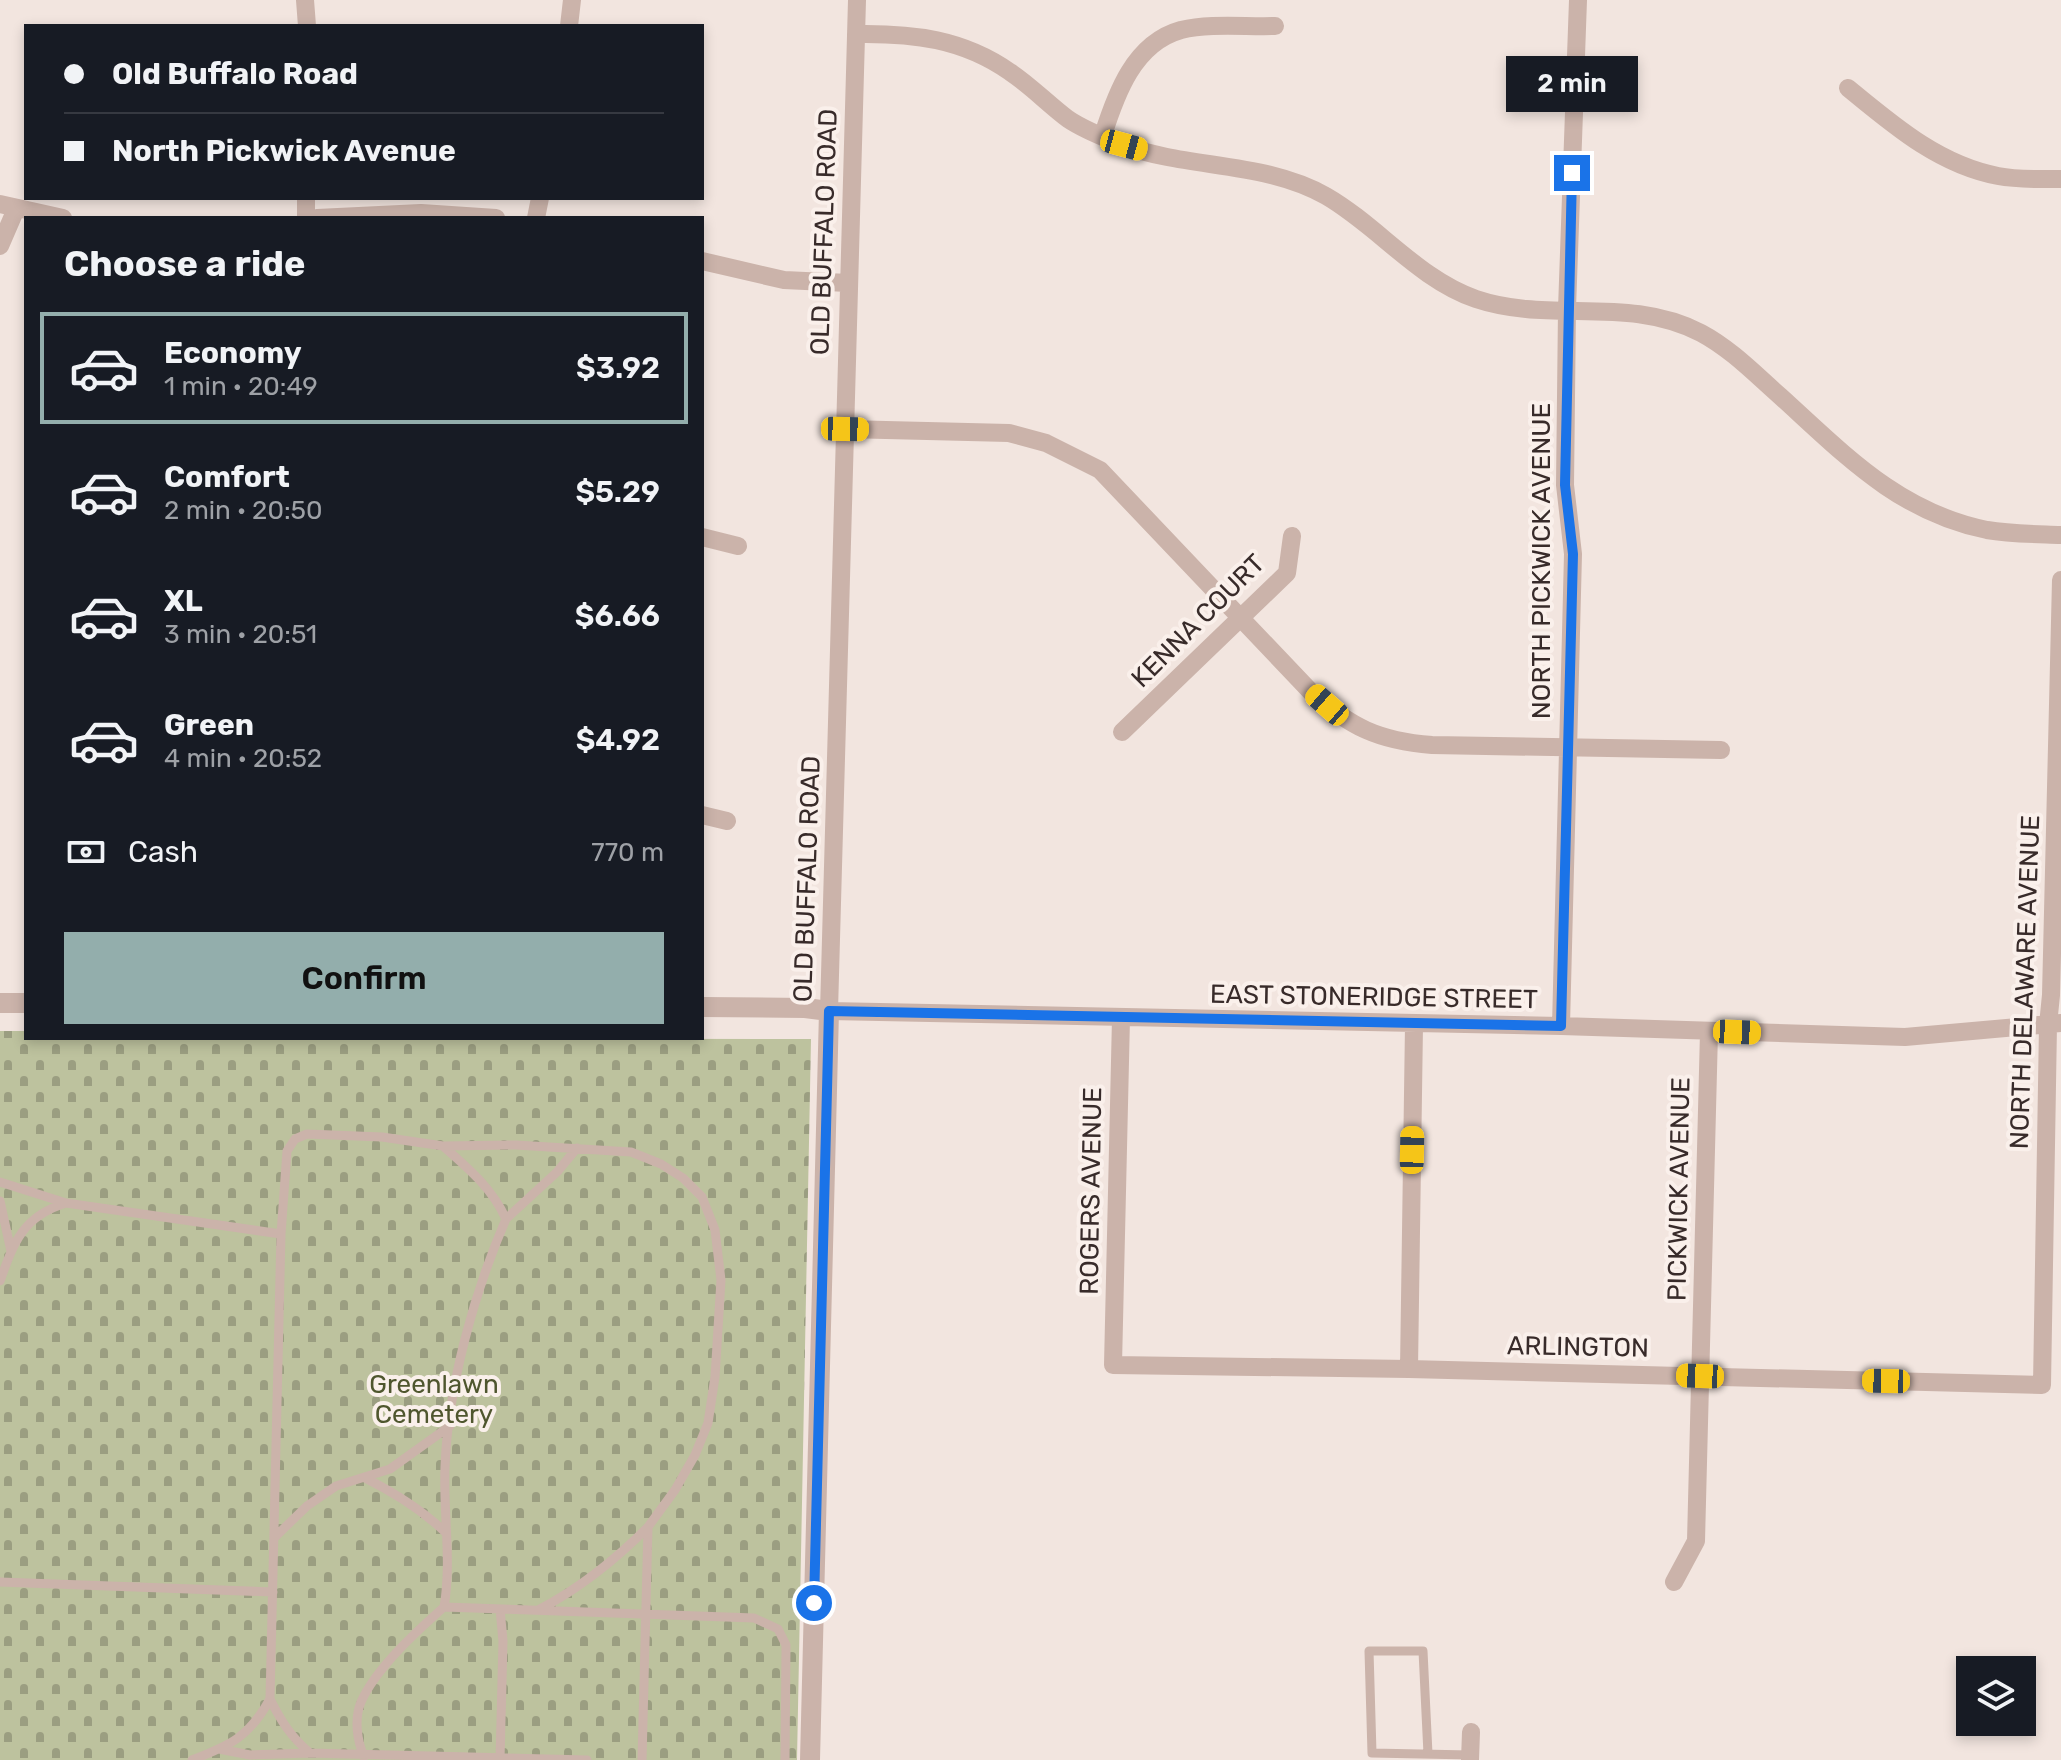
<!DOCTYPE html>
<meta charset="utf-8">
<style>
:root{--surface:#171b24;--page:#242831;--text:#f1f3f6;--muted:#9ea1a6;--line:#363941;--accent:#93aeac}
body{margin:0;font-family:Rubik,sans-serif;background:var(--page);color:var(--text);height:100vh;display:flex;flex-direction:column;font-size:30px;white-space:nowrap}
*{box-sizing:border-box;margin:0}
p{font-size:26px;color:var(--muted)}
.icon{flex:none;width:44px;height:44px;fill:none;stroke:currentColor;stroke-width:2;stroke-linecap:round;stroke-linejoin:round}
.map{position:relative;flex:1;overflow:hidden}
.panel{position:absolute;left:24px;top:216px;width:680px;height:824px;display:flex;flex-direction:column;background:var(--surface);border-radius:0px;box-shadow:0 4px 12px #0003}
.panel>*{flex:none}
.top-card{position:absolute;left:24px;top:24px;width:680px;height:176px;border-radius:0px;box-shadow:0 4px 12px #0003;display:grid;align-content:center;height:176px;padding:0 40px;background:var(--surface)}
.buttons{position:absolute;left:1956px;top:1656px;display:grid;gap:16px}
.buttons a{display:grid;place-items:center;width:80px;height:80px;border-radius:0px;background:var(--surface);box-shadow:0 4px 12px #0003;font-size:40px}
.end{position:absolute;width:36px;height:36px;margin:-18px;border:10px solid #1a73e8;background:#fff;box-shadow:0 0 0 4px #fff}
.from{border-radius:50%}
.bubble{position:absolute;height:56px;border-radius:0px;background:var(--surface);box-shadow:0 4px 12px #0003;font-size:26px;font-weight:600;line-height:56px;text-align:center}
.car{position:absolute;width:24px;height:48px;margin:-24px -12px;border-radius:10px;box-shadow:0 0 6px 2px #0007;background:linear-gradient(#f5c518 24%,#345 0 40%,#f5c518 0 76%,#345 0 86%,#f5c518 0)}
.top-card b{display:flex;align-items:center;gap:28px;height:76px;font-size:30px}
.top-card b+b{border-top:2px solid var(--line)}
.top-card i{width:20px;height:20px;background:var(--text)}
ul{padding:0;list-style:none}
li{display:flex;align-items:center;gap:24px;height:112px;margin:0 16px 12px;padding:0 24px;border:4px solid transparent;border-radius:0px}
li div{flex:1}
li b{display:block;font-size:30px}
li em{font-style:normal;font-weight:600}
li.current{border-color:var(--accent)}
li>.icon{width:72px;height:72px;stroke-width:1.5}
h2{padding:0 40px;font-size:36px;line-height:96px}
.pay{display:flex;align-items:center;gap:20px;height:88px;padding:0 40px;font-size:30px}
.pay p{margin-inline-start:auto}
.action{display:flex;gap:16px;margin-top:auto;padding:16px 40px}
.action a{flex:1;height:92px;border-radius:0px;background:var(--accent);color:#111;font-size:32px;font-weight:600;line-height:92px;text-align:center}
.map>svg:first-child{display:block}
</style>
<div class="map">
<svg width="2061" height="1760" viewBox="0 0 2061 1760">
<defs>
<pattern id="cemetery-stones" width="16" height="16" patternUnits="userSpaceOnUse" patternTransform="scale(2)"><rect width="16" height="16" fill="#bdc29e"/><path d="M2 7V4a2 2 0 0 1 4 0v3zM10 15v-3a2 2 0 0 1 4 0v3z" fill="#9b9e81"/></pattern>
</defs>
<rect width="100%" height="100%" fill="#f2e5df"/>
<!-- cemetery -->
<path fill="url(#cemetery-stones)" d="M0,1031H26V1038L811,1039L797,1760H0Z"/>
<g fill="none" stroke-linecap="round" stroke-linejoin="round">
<!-- service -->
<path stroke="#cbb3aa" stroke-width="9" d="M443,1146C468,1168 492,1188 506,1219C474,1293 448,1386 445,1467C443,1513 452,1561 444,1607
M0,1182L66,1203
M0,1201L11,1251
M506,1219L557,1172L577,1148
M281,1234L287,1151L295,1139L307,1134L382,1137L443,1146L516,1145L631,1152L661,1164L683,1178L702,1197L715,1230L721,1280L715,1377L708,1423L695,1455L675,1490L648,1527L642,1760
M0,1281C14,1242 23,1216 66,1203L281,1234L270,1699C281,1721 291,1737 310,1753L587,1760
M365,1478C395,1493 421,1509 445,1532
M275,1537L307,1506L336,1486L390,1469L450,1426
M0,1582L273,1592
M500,1609L503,1641L500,1760
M540,1609C582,1587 615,1560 648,1527
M219,1749L250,1755L310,1753
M1428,1754L1423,1651H1369L1372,1753L1470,1755
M364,1757C357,1740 354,1719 361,1702C376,1668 417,1631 444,1607L754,1618L778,1629L786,1645L785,1760
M192,1760C231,1745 249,1737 270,1699"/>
<!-- minor -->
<path stroke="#cbb3aa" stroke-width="18" d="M305,0L307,26
M857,0L829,1011L1561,1026L1905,1037L2061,1023
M569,26L572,0
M856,34C913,33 963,39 1010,72C1031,86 1048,104 1068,119C1084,130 1105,138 1123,145C1188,169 1264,161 1326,196C1378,226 1418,279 1476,299C1550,324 1628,295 1701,333C1731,349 1755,374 1780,396C1844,454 1898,512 1987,530C2011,534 2036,534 2061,535
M1848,88C1893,125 1939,165 1998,176C2019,180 2040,179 2061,179
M1103,135C1116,94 1134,43 1181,30C1210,23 1245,27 1275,26
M0,204L63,218
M306,218V198
M317,218L421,213L496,218
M536,218L540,198
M0,246L16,209
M702,261L784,280L848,283
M845,429L1009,433L1046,443L1100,470L1311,692C1350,727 1379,741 1432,745L1721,750
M702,537L738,546
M1122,732L1287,573L1292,536
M702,815L727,821
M1121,1018L1113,1365L1409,1369L2042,1385L2048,1025L2051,995L2061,580
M1561,1026L1573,554L1565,485L1567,309L1578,0
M1409,1369L1414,1025
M1674,1582L1696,1541L1709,1032
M1470,1760L1471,1732"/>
<!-- tertiary -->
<path stroke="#cbb3aa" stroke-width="20" d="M0,1003H26
M702,1007L805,1008L829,1011L810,1760"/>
</g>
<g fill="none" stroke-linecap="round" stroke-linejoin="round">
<!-- route -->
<path stroke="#1a73e8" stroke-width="10" d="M814,1603L829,1011L1561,1026L1573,554L1565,485L1572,173"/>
</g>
<g text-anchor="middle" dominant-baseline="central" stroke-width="8" stroke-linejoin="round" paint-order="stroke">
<!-- street labels -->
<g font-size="26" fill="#382b2a" stroke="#faf0eb">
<text transform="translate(824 232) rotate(-88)">OLD BUFFALO ROAD</text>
<text transform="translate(1541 561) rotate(-90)">NORTH PICKWICK AVENUE</text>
<text transform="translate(1198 621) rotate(-45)">KENNA COURT</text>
<text transform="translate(807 879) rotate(-88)">OLD BUFFALO ROAD</text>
<text transform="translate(2025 982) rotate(-88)">NORTH DELAWARE AVENUE</text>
<text transform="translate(1374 997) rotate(1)">EAST STONERIDGE STREET</text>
<text transform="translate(1679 1189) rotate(-89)">PICKWICK AVENUE</text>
<text transform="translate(1091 1191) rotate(-89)">ROGERS AVENUE</text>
<text transform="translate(1578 1347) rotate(1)">ARLINGTON</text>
</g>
<!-- park labels -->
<g font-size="26" fill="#4f562e" stroke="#faf0eb">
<text x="434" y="1384">Greenlawn<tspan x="434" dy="30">Cemetery</tspan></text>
</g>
</g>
</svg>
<div class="buttons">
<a><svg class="icon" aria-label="layers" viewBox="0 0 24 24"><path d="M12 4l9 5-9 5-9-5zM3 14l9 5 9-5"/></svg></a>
</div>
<i class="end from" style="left:814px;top:1603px"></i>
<i class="end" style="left:1572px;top:173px"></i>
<div class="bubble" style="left:1506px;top:56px;width:132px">2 min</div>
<i class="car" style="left:1124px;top:145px;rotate:105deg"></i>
<i class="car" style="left:845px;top:429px;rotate:91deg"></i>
<i class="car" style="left:1327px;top:705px;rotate:311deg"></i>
<i class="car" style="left:1737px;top:1032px;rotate:92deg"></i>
<i class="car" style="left:1412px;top:1150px;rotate:1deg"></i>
<i class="car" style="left:1700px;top:1376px;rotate:272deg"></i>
<i class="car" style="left:1886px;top:1381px;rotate:271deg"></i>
<div class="top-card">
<b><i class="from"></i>Old Buffalo Road</b>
<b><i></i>North Pickwick Avenue</b>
</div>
<section class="panel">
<h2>Choose a ride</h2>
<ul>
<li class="current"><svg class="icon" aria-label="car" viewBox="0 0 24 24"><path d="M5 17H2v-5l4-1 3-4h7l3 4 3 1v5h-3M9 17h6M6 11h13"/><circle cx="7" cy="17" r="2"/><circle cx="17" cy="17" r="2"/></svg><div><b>Economy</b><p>1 min · 20:49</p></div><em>$3.92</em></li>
<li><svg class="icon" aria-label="car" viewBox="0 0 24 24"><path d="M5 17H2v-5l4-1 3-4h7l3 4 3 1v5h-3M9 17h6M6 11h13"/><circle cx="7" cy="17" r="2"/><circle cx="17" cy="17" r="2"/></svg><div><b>Comfort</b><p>2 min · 20:50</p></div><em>$5.29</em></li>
<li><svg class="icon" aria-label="car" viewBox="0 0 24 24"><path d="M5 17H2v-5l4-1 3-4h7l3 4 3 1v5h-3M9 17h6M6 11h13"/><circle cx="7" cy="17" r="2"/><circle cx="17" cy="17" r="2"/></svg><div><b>XL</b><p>3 min · 20:51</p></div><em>$6.66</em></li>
<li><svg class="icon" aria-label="car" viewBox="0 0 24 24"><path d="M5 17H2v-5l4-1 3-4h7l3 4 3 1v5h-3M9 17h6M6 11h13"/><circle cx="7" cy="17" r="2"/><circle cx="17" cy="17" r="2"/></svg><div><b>Green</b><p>4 min · 20:52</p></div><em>$4.92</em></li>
</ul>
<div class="pay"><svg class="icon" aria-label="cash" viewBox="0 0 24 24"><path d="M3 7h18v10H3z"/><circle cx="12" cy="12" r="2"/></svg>Cash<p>770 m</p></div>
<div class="action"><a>Confirm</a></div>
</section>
</div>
